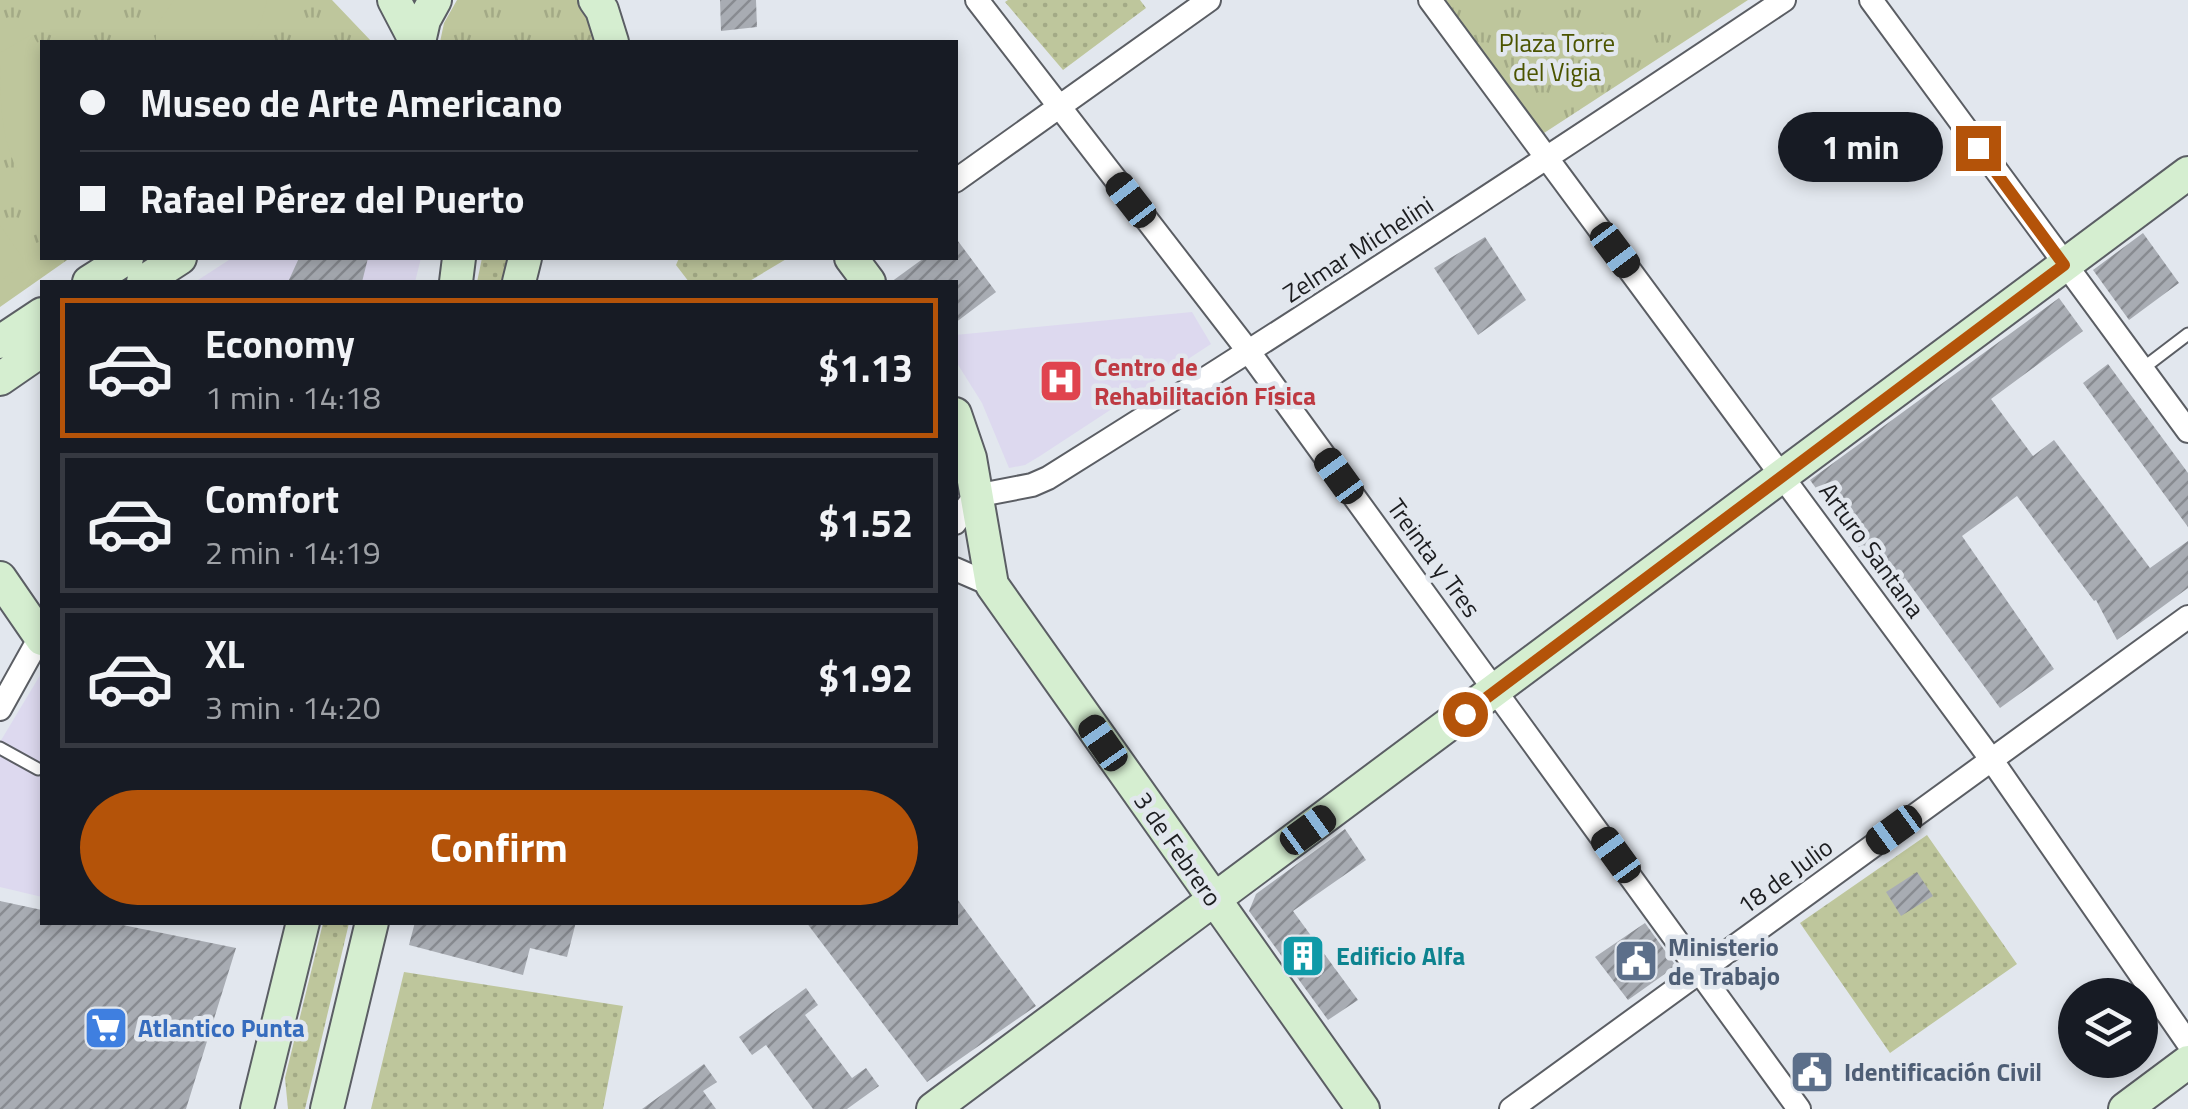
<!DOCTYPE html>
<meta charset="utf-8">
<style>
:root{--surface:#171b24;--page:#242831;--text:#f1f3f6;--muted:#9ea1a6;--line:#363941;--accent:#b45309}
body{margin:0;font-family:"Titillium Web",sans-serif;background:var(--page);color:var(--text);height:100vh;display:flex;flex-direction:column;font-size:38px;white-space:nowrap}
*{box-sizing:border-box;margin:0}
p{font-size:32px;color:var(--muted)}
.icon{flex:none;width:55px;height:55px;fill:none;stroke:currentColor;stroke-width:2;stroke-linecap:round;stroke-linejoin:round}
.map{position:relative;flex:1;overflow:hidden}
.sheet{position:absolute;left:40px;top:280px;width:918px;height:645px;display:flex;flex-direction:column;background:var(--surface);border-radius:0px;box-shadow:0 5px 15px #0003}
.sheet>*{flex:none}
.guide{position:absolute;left:40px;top:40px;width:918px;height:220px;border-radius:0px;box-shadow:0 5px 15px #0003;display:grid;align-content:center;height:220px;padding:0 40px;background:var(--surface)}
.fabs{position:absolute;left:2058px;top:978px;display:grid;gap:20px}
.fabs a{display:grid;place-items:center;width:100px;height:100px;border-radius:50%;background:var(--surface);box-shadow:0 5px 15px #0003;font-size:50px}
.end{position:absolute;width:45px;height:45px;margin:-22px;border:12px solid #b45309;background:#fff;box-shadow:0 0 0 5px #fff}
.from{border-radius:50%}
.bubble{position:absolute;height:70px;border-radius:35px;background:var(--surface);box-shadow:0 5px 15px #0003;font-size:32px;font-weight:700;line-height:70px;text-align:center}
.car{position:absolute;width:30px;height:60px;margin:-30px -15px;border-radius:12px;box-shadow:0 0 8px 2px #0007;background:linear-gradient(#222 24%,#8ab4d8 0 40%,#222 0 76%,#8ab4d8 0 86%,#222 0)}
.guide b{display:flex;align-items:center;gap:35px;height:95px;font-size:38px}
.guide b+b{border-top:2px solid var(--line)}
.guide i{width:25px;height:25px;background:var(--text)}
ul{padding:18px 0 0;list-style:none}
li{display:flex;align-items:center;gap:30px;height:140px;margin:0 20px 15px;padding:0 20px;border:5px solid var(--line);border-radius:0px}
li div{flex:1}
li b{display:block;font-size:38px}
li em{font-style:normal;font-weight:700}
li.current{border-color:var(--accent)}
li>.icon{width:90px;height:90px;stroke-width:1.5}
.action{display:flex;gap:20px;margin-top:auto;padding:20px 40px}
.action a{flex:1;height:115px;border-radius:60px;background:var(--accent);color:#fff;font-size:40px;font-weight:700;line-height:115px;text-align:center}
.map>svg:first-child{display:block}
</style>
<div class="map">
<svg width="2188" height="1109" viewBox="0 0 2188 1109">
<defs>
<pattern id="grass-dots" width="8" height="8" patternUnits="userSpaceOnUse" patternTransform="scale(2.5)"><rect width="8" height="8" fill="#bec69c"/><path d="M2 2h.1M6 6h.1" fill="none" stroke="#a3aa86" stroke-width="1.8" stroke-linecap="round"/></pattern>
<pattern id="park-tufts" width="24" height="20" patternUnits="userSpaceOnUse" patternTransform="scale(2.5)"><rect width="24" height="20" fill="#bec69c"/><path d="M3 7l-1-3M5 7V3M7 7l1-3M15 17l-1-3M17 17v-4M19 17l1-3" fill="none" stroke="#a3aa86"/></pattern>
<pattern id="building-hatch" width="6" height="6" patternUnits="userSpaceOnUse" patternTransform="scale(2.5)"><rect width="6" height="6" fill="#a8acb3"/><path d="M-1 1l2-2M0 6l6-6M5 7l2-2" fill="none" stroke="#888b91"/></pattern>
</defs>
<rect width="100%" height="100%" fill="#e2e7ee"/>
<!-- medical -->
<path fill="#ddd9ef" d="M232,258H421L415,282H195Z
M1192,312L1211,344L1040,456L1025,465L1009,468L982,403L955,360V335Z
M42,672V897L0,887V742Z"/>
<!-- grass -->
<path fill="url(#grass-dots)" d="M1008,0H1140L1146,8L1063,70L1005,2Z
M482,258H508L502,282H477Z
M679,258H788L748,282H689L676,265Z
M1927,835L2017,964L1890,1053L1800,923Z
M323,923H349L305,1109H288L285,1078Z
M404,972L623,1006L603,1109H371Z"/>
<!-- park -->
<path fill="url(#park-tufts)" d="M0,0H332L372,42H42V258H70L0,307Z
M457,0H582L600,42H440L444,23Z
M1444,0H1748L1541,135Z"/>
<!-- garden -->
<path fill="#bec69c" d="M174,0H267L262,19L249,42H156V26Z
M32,34L42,50V203C0,163 0,110 0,53Z
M0,225L26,263L0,281Z"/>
<!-- building -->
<path fill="url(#building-hatch)" d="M720,0H756L757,27L721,31Z
M2143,233L2179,283L2129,320L2093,270Z
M955,237L996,292L955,323V282H891L924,258H955Z
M1485,237L1526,300L1478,335L1434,268Z
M299,258H368L362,282H288Z
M2059,298L2083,331L1991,399L2033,456L2054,440L2150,568L2188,541V588L2117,640L2096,600L2094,601L2017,496L1962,536L2054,669L2000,708L1905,578L1889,589L1810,480Z
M2108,364L2188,473V527L2083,383Z
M1345,829L1366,860L1293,911L1358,1000L1328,1020L1249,911L1256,894Z
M1917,872L1933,896L1901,916L1886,892Z
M955,896L1036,1006L927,1082L806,922H955Z
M0,901L42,910V922H108L236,948L186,1109H0Z
M415,922H576L567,957L530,948L523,975L409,945Z
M1645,923L1676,966L1628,1000L1595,957Z
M806,988L818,1005L805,1015L852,1078L866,1068L879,1086L847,1109H813L766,1045L752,1055L739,1037Z
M704,1064L717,1082L703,1091L716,1109H642Z"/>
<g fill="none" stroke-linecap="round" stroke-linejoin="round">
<defs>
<path id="lane" d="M2142,369L2188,334
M0,748L38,769"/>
<path id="street" d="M977,0L1249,352L1799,1109
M1430,0L1991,759L2188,1043
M1871,0L2188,431
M955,181L1209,0
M955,523L975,496L1032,485L1048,478C1296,323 1541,163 1784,0
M955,569L992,585
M0,709L40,637
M1511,1109L2188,617"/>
<path id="secondary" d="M394,0L416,42
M595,0L602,10L612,42
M419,42L424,20L435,0
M851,258L869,282
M89,282L127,258
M143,282L180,258
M456,282L459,258
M519,282L525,258
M0,342L42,314
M0,379L42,350
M955,414L970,458L992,585L1363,1109
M0,578L42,639
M257,1109L303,922
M327,1109L372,922
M933,1109L2188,173
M2125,1109L2188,1062"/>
</defs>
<!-- lane casing -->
<use href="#lane" stroke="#5b5e64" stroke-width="15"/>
<!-- street casing -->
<use href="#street" stroke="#5b5e64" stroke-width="26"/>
<!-- secondary casing -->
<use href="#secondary" stroke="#5b5e64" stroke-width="36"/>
<!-- lane -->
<use href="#lane" stroke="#fff" stroke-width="11"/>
<!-- street -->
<use href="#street" stroke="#fff" stroke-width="22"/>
<!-- secondary -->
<use href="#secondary" stroke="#d5eed0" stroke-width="32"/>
</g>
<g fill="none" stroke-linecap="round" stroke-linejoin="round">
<!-- route -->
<path stroke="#b45309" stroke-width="12" d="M1465,714L2064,265L1978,148"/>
</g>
<!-- icons -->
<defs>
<symbol id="hospital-square" viewBox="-11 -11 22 22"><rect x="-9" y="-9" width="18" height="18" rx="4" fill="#e0444e" stroke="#e2e7ee"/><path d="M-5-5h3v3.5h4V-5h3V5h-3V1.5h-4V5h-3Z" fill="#fff"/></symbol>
<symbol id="building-square" viewBox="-11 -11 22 22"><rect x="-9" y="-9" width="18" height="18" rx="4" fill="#0f9aa8" stroke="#e2e7ee"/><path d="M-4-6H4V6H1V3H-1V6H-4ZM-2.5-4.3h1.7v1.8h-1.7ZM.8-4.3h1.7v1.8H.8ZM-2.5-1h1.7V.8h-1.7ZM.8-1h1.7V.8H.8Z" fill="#fff"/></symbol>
<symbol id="civic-square" viewBox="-11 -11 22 22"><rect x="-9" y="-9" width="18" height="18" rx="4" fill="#5c6f8a" stroke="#e2e7ee"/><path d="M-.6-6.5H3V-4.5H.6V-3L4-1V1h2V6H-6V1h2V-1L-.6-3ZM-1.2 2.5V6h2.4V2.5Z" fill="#fff"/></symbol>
<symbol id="supermarket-square" viewBox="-11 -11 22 22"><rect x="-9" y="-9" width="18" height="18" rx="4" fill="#3f7fe0" stroke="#e2e7ee"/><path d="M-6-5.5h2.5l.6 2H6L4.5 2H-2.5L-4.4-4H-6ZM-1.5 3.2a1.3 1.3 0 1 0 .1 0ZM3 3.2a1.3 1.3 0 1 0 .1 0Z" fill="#fff"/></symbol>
</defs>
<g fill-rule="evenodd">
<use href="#hospital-square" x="1036" y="356" width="50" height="50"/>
<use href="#building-square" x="1278" y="931" width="50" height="50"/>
<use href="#civic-square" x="1611" y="936" width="50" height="50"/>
<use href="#supermarket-square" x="81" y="1003" width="50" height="50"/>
<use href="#civic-square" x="1787" y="1047" width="50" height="50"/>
</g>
<g text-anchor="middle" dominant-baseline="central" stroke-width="9" stroke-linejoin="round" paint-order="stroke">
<!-- park labels -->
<g font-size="25" fill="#4b5400" stroke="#e2e7ee">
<text x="1557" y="43">Plaza Torre<tspan x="1557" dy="29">del Vigia</tspan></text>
</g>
<!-- street labels -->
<g font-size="25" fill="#1c1d20" stroke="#e2e7ee">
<text transform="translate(1358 249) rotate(-33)">Zelmar Michelini</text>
<text transform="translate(1872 550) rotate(54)">Arturo Santana</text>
<text transform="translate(1434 558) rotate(54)">Treinta y Tres</text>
<text transform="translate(1178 849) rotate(55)">3 de Febrero</text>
<text transform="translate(1785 876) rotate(-36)">18 de Julio</text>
</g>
<!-- health labels -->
<g font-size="25" font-weight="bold" fill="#be3a42" stroke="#e2e7ee" text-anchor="start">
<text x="1094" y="367">Centro de<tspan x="1094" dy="29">Rehabilitación Física</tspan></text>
</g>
<!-- service labels -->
<g font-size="25" font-weight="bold" fill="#4e5e75" stroke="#e2e7ee" text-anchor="start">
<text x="1668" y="947">Ministerio<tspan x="1668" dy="29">de Trabajo</tspan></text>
<text x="1844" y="1072">Identificación Civil</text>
</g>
<!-- culture labels -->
<g font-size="25" font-weight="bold" fill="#0d838f" stroke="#e2e7ee" text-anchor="start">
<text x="1336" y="956">Edificio Alfa</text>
</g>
<!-- shop labels -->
<g font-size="25" font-weight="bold" fill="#366cbe" stroke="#e2e7ee" text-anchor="start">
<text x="138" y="1028">Atlantico Punta</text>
</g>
</g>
</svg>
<div class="fabs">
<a><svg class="icon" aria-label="layers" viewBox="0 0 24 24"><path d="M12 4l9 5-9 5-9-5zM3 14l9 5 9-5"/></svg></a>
</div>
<i class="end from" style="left:1465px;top:714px"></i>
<i class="end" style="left:1978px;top:148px"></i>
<div class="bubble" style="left:1778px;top:112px;width:165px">1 min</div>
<i class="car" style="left:1131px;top:200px;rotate:322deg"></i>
<i class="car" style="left:1615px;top:250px;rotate:143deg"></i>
<i class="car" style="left:1339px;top:476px;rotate:324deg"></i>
<i class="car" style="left:1103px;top:743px;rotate:325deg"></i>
<i class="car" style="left:1308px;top:830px;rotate:54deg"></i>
<i class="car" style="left:1894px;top:830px;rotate:234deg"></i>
<i class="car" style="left:1616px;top:855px;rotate:324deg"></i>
<div class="guide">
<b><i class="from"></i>Museo de Arte Americano</b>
<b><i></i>Rafael Pérez del Puerto</b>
</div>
<section class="sheet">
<ul>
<li class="current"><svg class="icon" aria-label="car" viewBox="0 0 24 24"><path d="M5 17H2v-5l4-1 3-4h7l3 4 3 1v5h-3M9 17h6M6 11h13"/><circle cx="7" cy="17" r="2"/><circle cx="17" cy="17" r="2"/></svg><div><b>Economy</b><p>1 min · 14:18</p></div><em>$1.13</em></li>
<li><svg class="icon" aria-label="car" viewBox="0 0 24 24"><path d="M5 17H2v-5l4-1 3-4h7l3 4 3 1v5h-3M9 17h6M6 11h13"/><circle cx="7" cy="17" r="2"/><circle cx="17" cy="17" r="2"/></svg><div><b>Comfort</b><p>2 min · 14:19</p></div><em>$1.52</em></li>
<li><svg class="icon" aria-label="car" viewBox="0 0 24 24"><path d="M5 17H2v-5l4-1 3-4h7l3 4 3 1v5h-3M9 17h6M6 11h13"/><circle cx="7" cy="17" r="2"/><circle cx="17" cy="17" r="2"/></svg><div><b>XL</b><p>3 min · 14:20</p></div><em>$1.92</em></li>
</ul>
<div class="action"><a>Confirm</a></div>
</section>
</div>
